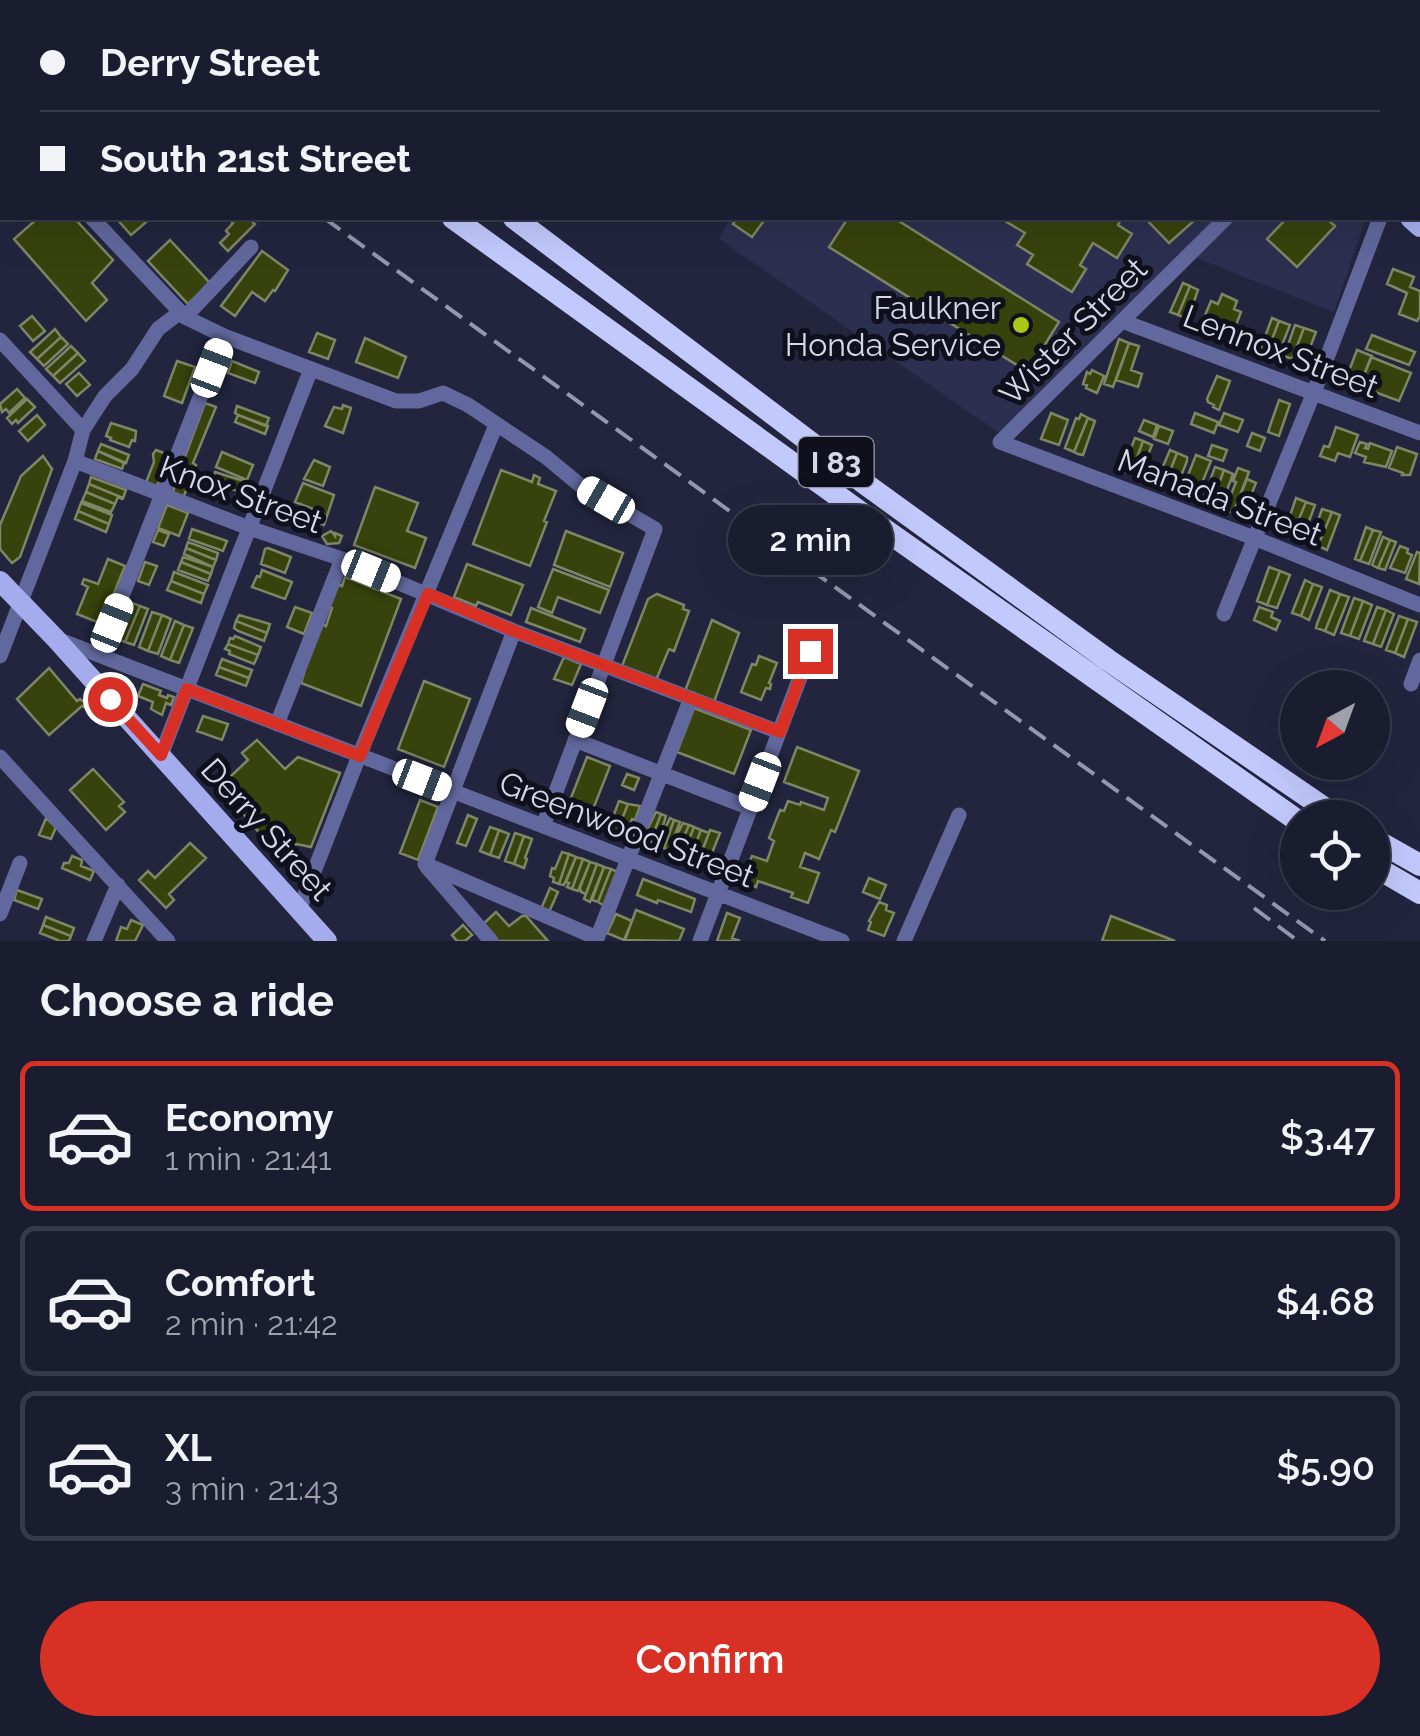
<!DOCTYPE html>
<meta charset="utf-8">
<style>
:root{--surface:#1a1c2f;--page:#232537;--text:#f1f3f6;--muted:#9fa1aa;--line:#383a4b;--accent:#d93025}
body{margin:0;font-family:Raleway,sans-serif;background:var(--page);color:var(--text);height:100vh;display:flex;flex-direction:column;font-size:38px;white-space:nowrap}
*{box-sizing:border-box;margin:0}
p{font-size:32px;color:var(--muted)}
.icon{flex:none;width:55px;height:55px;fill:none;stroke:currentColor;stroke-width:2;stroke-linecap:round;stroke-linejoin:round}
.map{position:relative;height:941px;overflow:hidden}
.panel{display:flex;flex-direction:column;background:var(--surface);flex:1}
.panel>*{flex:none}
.hud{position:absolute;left:0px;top:0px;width:1420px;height:220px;box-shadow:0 10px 40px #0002,0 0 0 2px var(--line);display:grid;align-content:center;height:220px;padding:0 40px;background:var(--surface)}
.needle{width:65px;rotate:221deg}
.tools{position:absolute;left:1280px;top:670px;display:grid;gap:20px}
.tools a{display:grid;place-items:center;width:110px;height:110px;border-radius:50%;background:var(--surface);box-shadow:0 10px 40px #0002,0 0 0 2px var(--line);font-size:50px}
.end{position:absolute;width:45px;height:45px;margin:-22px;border:12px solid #d93025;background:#fff;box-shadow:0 0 0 5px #fff}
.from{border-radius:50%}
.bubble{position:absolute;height:70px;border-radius:35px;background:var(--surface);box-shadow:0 10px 40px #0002,0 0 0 2px var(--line);font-size:32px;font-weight:600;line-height:70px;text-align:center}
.car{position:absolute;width:30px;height:60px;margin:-30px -15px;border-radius:12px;box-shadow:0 0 8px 2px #0007;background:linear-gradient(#fff 24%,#345 0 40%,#fff 0 76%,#345 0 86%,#fff 0)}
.hud b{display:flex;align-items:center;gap:35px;height:95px;font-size:38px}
.hud b+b{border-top:2px solid var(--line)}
.hud i{width:25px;height:25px;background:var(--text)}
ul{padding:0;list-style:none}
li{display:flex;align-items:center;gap:30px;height:150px;margin:0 20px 15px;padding:0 20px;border:5px solid var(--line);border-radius:15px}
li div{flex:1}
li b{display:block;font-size:38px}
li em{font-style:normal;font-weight:600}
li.on{border-color:var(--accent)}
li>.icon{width:90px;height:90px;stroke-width:1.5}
h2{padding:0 40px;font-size:45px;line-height:120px}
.action{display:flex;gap:20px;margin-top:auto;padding:20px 40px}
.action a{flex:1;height:115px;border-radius:60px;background:var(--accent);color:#fff;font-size:40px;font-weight:600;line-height:115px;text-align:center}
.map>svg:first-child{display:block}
</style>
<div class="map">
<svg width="1420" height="941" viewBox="0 0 1420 941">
<rect width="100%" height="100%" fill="#23253f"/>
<!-- built -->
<path fill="#2c2f4f" d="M730,218H1366L1334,312L1181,252L1002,435L719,239Z"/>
<!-- building -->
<path fill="#38420c" stroke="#7e8666" stroke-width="2.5" d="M716,0H823L821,2H718Z
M893,0H968L966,2H891Z
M38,218H74L113,260L92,283L107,300L86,321L14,239Z
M116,218H151L131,235Z
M227,218H248L255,224L228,251L220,243L229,234L226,231L233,223Z
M737,218H766L752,237L733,224Z
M848,218H894L1059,322L1028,372L829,247Z
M1000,218H1122L1118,225L1132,234L1117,258L1093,243L1080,265L1086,269L1072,292L1027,264L1033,255L1017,245L1025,233Z
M1145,218H1197L1169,243Z
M1287,218H1326L1335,226L1297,267L1267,239Z
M170,240L210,283L188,304L148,261Z
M262,251L288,270L275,291L273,290L265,301L252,292L235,316L221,306Z
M1393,269L1414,277L1410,287L1420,291V316L1417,321L1399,314L1407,293L1387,284Z
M1183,283L1190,286L1178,315L1170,312Z
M1190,286L1198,290L1188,319L1178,315Z
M1222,294L1237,301L1234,309L1241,312L1233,333L1209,324L1211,320L1204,318L1211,301L1218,304Z
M32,316L45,331L33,341L20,326Z
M1272,318L1279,321L1266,355L1259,353Z
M1279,321L1290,325L1276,360L1266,355Z
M1295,325L1304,328L1292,359L1284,356Z
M1304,328L1316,332L1304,363L1292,359Z
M55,329L61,337L37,359L30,352Z
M317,333L335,340L328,359L309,352Z
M1372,335L1415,352L1409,365L1366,349Z
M61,337L68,344L44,366L37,359Z
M365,338L406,357L398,378L356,362Z
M1119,339L1129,343L1113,387L1104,384Z
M1129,343L1139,346L1131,370L1142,374L1138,387L1116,380Z
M71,346L78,353L53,376L46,369Z
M1357,350L1372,356L1358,390L1344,384Z
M78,353L85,361L60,383L53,376Z
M1371,357L1411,373L1399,401L1372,391L1374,386L1361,382Z
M177,361L195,367L182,403L164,396Z
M232,361L259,372L255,383L228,373Z
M1092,370L1104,376L1097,393L1086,388L1087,385L1083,384L1087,372L1090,374Z
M79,373L90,385L77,396L66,384Z
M1217,376L1230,381L1219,410L1213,407L1214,405L1208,402L1207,399Z
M17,389L25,398L9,413L6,409L2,412L0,404Z
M27,399L35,407L18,423L16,420L12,424L7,418Z
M1279,400L1290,404L1279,436L1268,432Z
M205,403L216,407L193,463L196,465L192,475L180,470Z
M343,405L351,408L343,433L325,426L334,407L342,409Z
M237,406L269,418L266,426L238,415L235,413Z
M1051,413L1068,420L1059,445L1041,439Z
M1195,413L1218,422L1214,433L1191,424Z
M1224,413L1243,420L1238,432L1219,425Z
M1081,414L1088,418L1074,452L1065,448L1076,418L1079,419Z
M37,415L45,425L28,441L19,431Z
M238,415L268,426L265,434L235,422Z
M1088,418L1095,421L1083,455L1078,454L1074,452Z
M1144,420L1157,425L1153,437L1139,431Z
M111,423L136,431L135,441L132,440L129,447L110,440L111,438L106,436Z
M1159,426L1173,431L1168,444L1154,439Z
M1336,427L1358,435L1350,457L1338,453L1335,461L1320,456L1324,446L1329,447Z
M1252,433L1265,438L1260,451L1247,446Z
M1135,438L1143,441L1131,474L1122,471Z
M1143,441L1152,445L1139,478L1131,474Z
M1360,442L1367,444L1365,448L1368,449L1370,443L1392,451L1386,467L1364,462L1366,457L1355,453Z
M101,444L129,455L126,463L98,451Z
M1212,445L1227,450L1223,461L1208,456Z
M1397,447L1417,454L1410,475H1402L1403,473L1389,468Z
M156,450L169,455L156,489L145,485L154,462L153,454Z
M1170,450L1177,453L1164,487L1156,483Z
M98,451L124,463L122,469L95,459Z
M222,452L253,465L247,480L216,467Z
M1177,453L1187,457V461L1175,491L1164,487Z
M1196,455L1211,461L1197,495L1195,494L1194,498L1183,494L1185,489L1183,488Z
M43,456L52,469L20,557L12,563L0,549V525L21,476Z
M314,460L330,467L323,486L304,479Z
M1215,467L1224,470L1211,505L1202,502Z
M1238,468L1249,472L1233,513L1225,510L1236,482L1233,481Z
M501,470L532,482L534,475L540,478L538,484L556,491L544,521L547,522L530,566L473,544Z
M1224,470L1233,474L1220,509L1211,505Z
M180,471L192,476L183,498L172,494Z
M215,472L247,482L243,493L212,482Z
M91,477L126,490L123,498L89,484Z
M1247,479L1256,483L1242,517L1233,513Z
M303,483L334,495L324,525L315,522L318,511L295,502Z
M89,484L123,498L122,499L118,497L115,504L86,492Z
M375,487L418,503L407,531L426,538L415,568L354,545Z
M86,492L115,504L111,512L82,501Z
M1296,498L1306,502L1292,536L1284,534L1287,527L1282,525L1286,515L1290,516Z
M1306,502L1315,505L1302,540L1292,536Z
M81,503L112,515L109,524L78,511Z
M167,505L188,513L179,536L158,528Z
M1322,509L1332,512L1318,546L1310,543Z
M78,511L109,524L106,532L75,519Z
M1332,512L1340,515L1327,550L1318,546Z
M1366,527L1373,530L1360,561L1355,559Z
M192,529L227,541L223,551L189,539Z
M158,530L169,534L164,546L153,542Z
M1373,530L1381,532L1369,564L1360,561Z
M331,531L335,536V533L342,536L339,543L327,544L322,536Z
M566,531L623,553L610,587L554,565Z
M1383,537L1390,540L1378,568L1372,565Z
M1390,540L1396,542L1385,570L1378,568Z
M188,542L218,553L216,560L186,548Z
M1400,546L1408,549L1407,553L1412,555L1405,573L1390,568Z
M186,548L216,560L213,567L184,554Z
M268,548L291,557L285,573L261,564L265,549Z
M1417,552L1420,553L1419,584L1406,579Z
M183,557L213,567L211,574L181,562Z
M108,559L125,566L114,593L117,594L116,598L113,597L102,624L77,614L88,587L82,584L84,579L98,584Z
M145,562L157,566L149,585L138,581Z
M181,562L211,574L208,581L178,570Z
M467,564L523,585L511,615L478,602L476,606L454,597Z
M1269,567L1280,571L1267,605L1257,601Z
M553,569L609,590L600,613L558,597L552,613L538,607Z
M262,570L292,582L285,599L252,587L257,576L260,577Z
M1280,571L1290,575L1277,608L1267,605Z
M174,572L208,585L204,594L171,581Z
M345,577L401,599L361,706L301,683L319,623L326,626L332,608L328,606L337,584L342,586Z
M1305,580L1313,584L1301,616L1292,613Z
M171,581L204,594L201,603L167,590Z
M1313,584L1322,587L1309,620L1301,616Z
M1330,590L1340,594L1325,631L1316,628L1317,624Z
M657,594L684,605L683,609L689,611L674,651L669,649L656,680L622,666L648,599Z
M1340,594L1349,597L1334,635L1325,631Z
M1354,598L1363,601L1350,636L1341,633Z
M1363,601L1372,605L1359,639L1350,636Z
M132,603L140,606L125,642L117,639Z
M140,606L148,609L134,645L125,642Z
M295,607L312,613L304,634L287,627Z
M1259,607L1273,612L1271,617L1280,621L1276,630L1254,620Z
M1377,607L1386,610L1373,644L1364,641Z
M531,608L585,629L580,642L526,622Z
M1386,610L1394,614L1381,647L1373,644Z
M152,612L162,615L148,651L139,647Z
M162,615L171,619L158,654L148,651Z
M239,615L270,624L267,633L236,621Z
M1399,616L1408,619L1395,653L1386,650Z
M1408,619L1417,622L1404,657L1395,653Z
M712,620L739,633L714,702L685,691Z
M175,621L184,625L170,660L161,656Z
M236,621L267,633L264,641L238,631L234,628Z
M184,625L193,628L179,663L170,660Z
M235,636L261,647L258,655L228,644L230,638L233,639Z
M228,644L258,655L254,664L229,654L230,651L225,649Z
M759,656L777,663L769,683L771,684L770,689L766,688L761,700L741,692L752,664L756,665Z
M564,657L581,664L572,685L554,679Z
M222,659L252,670L249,678L219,667Z
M219,667L249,678L246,686L216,675Z
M49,668L77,701L80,699L85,703L84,707L82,706L49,735L17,699Z
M424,681L470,699L444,767L398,749Z
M143,684L161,691L159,695L167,698L168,695L174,697L171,705L166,703L162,715L151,709L153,702L138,696Z
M694,708L751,730L734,774L677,752Z
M203,716L228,724L222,740L197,731Z
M257,740L285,769L298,757L340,773L311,847L296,844L291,854L284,858L278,855L240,810L238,811L217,789L248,760L242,753Z
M797,747L859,771L835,832L831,830L819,859L805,853L800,867L819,873L808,903L791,897L793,893L758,881L756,887L741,881L752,856L767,861L774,841L769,838L780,810L784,811L788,801L800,805L801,802L824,810L828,798L784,782Z
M587,757L610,766L588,822L565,813Z
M93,769L124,802L119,806L125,812L106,830L70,790Z
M627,774L639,778L634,790L622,785Z
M420,800L438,807L418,860L400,853Z
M619,801L628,804L616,834L608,830Z
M628,804L640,806L635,820L632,819L625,837L616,834Z
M656,812L661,814L650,843L642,840Z
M661,814L666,816L657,845L650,843Z
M468,815L477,819L466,846L457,843Z
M46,818L56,827L51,839L39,835Z
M670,818L674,820L664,848L657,845Z
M674,820L680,822L669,850L664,848Z
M683,823L689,825L677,853L669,850Z
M689,825L694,827L683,855L677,853Z
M490,827L499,830L490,855L480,851Z
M694,827L701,830L690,858L683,855Z
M499,830L509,834L499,858L490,855Z
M701,830L709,833L698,861L690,858Z
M710,830L720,833L706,868L697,865Z
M515,833L524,836L514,864L505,861Z
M524,836L532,839L525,858L527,859L524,868L514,864Z
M190,843L206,858L169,894L174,900L166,908L139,880L148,871L155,878Z
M562,852L569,854L559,884L553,882L554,878L550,876L552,868L555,869Z
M569,854L576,857L564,885L559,884Z
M72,856L82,860L81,866L94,871L90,880L62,868L64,863H69Z
M576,857L583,859L572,889L567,887L569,883L566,882Z
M583,859L590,862L578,891L572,889Z
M590,862L597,864L586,894L581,892L580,888Z
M597,864L604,867L590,902L584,899Z
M604,867L611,869L598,902L592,900Z
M611,869L618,872L605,906L598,902Z
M869,878L886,885L880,899L863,892Z
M643,879L695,899L691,912L658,900L657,903L637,895Z
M550,888L558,892L549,912L541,909Z
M17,890L42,899L38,909L14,900Z
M879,902L887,905L886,910L894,913L884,936L868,930L871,922L869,921Z
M636,910L684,929L679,941L625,940Z
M496,912L509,926L522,916H526L548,941H497L482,925Z
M727,913L740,918L732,938L740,941H717Z
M616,914L632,921L624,940L607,933Z
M1111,916L1175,941H1102Z
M46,917L74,928L71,936L43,925Z
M131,920L143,925L135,941H116L121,927L127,929Z
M43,925L71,936L69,941H60L40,933Z
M463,925L472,935L465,941H457L452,935Z"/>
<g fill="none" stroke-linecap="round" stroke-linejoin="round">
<!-- minor -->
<path stroke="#62689d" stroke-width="15" d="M1168,0L1169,2
M0,117L2,120
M1418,120L1420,114
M92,218L185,317L224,336L396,401H419L443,393L468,405L546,457L581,486L655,529L543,826
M1226,218L1000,442L1254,538L1420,605
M185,317L251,247
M1122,321L1420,433
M0,340L83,430
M75,461L249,528L342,559L514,631L779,732
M1224,614L1314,392L1380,218
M57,639L842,941
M99,655L224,336
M0,656L75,461L83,430L105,396L132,369L158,329L179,313
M1411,684L1420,660
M277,724L342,559
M575,740L750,808
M161,755L311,369
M0,757L168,941
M425,864L514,631
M425,864L597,938
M427,867L491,941
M299,910L359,756L496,425
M0,914L20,863
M94,941L118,885
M596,941L691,698
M700,941L810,651
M904,941L959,815"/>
<!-- major -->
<path stroke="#a4aced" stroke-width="20" d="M1148,0L1152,2
M1418,135L1420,136
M1410,218L1420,227
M0,581L56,639L327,941"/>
<!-- highway -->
<path stroke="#c2c9fd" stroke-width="22" d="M149,0L152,2
M223,0L226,2
M453,218L878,525L1298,821
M514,218L864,483L1108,660L1339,818
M1372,838L1420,865
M1372,865L1420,893"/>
<!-- rail -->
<path stroke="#9598ac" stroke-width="4" stroke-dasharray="20 10" stroke-linecap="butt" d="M23,0L27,2
M324,218L1325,941
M1254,908L1298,941"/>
</g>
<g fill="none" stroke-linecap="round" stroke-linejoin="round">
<!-- route -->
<path stroke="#d93025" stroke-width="12" d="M110,699L161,755L187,689L360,756L428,594L514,631L780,732L810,651"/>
</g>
<!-- markers -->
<circle fill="#abc614" stroke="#0f101b" stroke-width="4" cx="1021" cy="325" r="10"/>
<g text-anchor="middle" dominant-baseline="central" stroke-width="10" stroke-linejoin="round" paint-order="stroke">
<!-- shield labels -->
<rect fill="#0f101b" stroke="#9a9cab" stroke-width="2.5" x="798.5" y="437" width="75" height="50" rx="8"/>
<g font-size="30" font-weight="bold" fill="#d5d8e9">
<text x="836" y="462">I 83</text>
</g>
<!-- poi labels -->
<g font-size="32" fill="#d5d8e9" stroke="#0f101b" text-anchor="end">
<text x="1001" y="307">Faulkner<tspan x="1001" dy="37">Honda Service</tspan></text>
</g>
<!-- street labels -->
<g font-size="32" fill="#d5d8e9" stroke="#0f101b">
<text transform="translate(1073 331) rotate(-45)">Wister Street</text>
<text transform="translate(1281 351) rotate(21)">Lennox Street</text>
<text transform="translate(241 494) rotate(20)">Knox Street</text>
<text transform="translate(1220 497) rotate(21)">Manada Street</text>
<text transform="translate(267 829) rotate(48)">Derry Street</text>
<text transform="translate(627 829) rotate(21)">Greenwood Street</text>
</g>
</g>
</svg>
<div class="tools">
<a><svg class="needle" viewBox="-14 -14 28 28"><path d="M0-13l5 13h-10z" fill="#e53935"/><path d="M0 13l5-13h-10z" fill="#9fa1aa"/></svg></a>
<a><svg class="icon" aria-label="locate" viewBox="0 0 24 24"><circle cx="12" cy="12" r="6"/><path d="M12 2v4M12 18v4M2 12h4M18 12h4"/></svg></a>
</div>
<i class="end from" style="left:110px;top:699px"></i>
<i class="end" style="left:810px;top:651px"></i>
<div class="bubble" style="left:728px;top:505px;width:165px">2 min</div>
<i class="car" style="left:212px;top:368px;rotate:21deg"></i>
<i class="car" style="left:606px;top:500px;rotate:300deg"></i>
<i class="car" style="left:371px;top:571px;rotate:112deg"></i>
<i class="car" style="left:112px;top:623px;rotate:22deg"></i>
<i class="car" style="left:587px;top:708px;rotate:201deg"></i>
<i class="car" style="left:422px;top:780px;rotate:111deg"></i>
<i class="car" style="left:760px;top:782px;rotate:201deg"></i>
<div class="hud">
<b><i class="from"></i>Derry Street</b>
<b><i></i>South 21st Street</b>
</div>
</div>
<section class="panel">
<h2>Choose a ride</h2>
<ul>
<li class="on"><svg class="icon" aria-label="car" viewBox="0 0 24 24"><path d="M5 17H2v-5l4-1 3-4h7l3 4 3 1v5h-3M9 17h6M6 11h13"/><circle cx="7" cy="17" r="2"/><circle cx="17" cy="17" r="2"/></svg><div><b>Economy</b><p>1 min · 21:41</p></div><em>$3.47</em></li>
<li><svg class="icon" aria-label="car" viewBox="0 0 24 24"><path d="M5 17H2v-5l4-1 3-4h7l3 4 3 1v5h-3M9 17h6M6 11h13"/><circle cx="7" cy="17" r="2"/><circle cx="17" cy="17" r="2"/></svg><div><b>Comfort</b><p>2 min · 21:42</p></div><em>$4.68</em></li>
<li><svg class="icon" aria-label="car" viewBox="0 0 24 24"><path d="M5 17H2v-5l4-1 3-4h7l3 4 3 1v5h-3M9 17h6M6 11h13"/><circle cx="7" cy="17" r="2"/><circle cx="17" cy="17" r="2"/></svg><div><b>XL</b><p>3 min · 21:43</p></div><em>$5.90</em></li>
</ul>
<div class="action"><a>Confirm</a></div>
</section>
